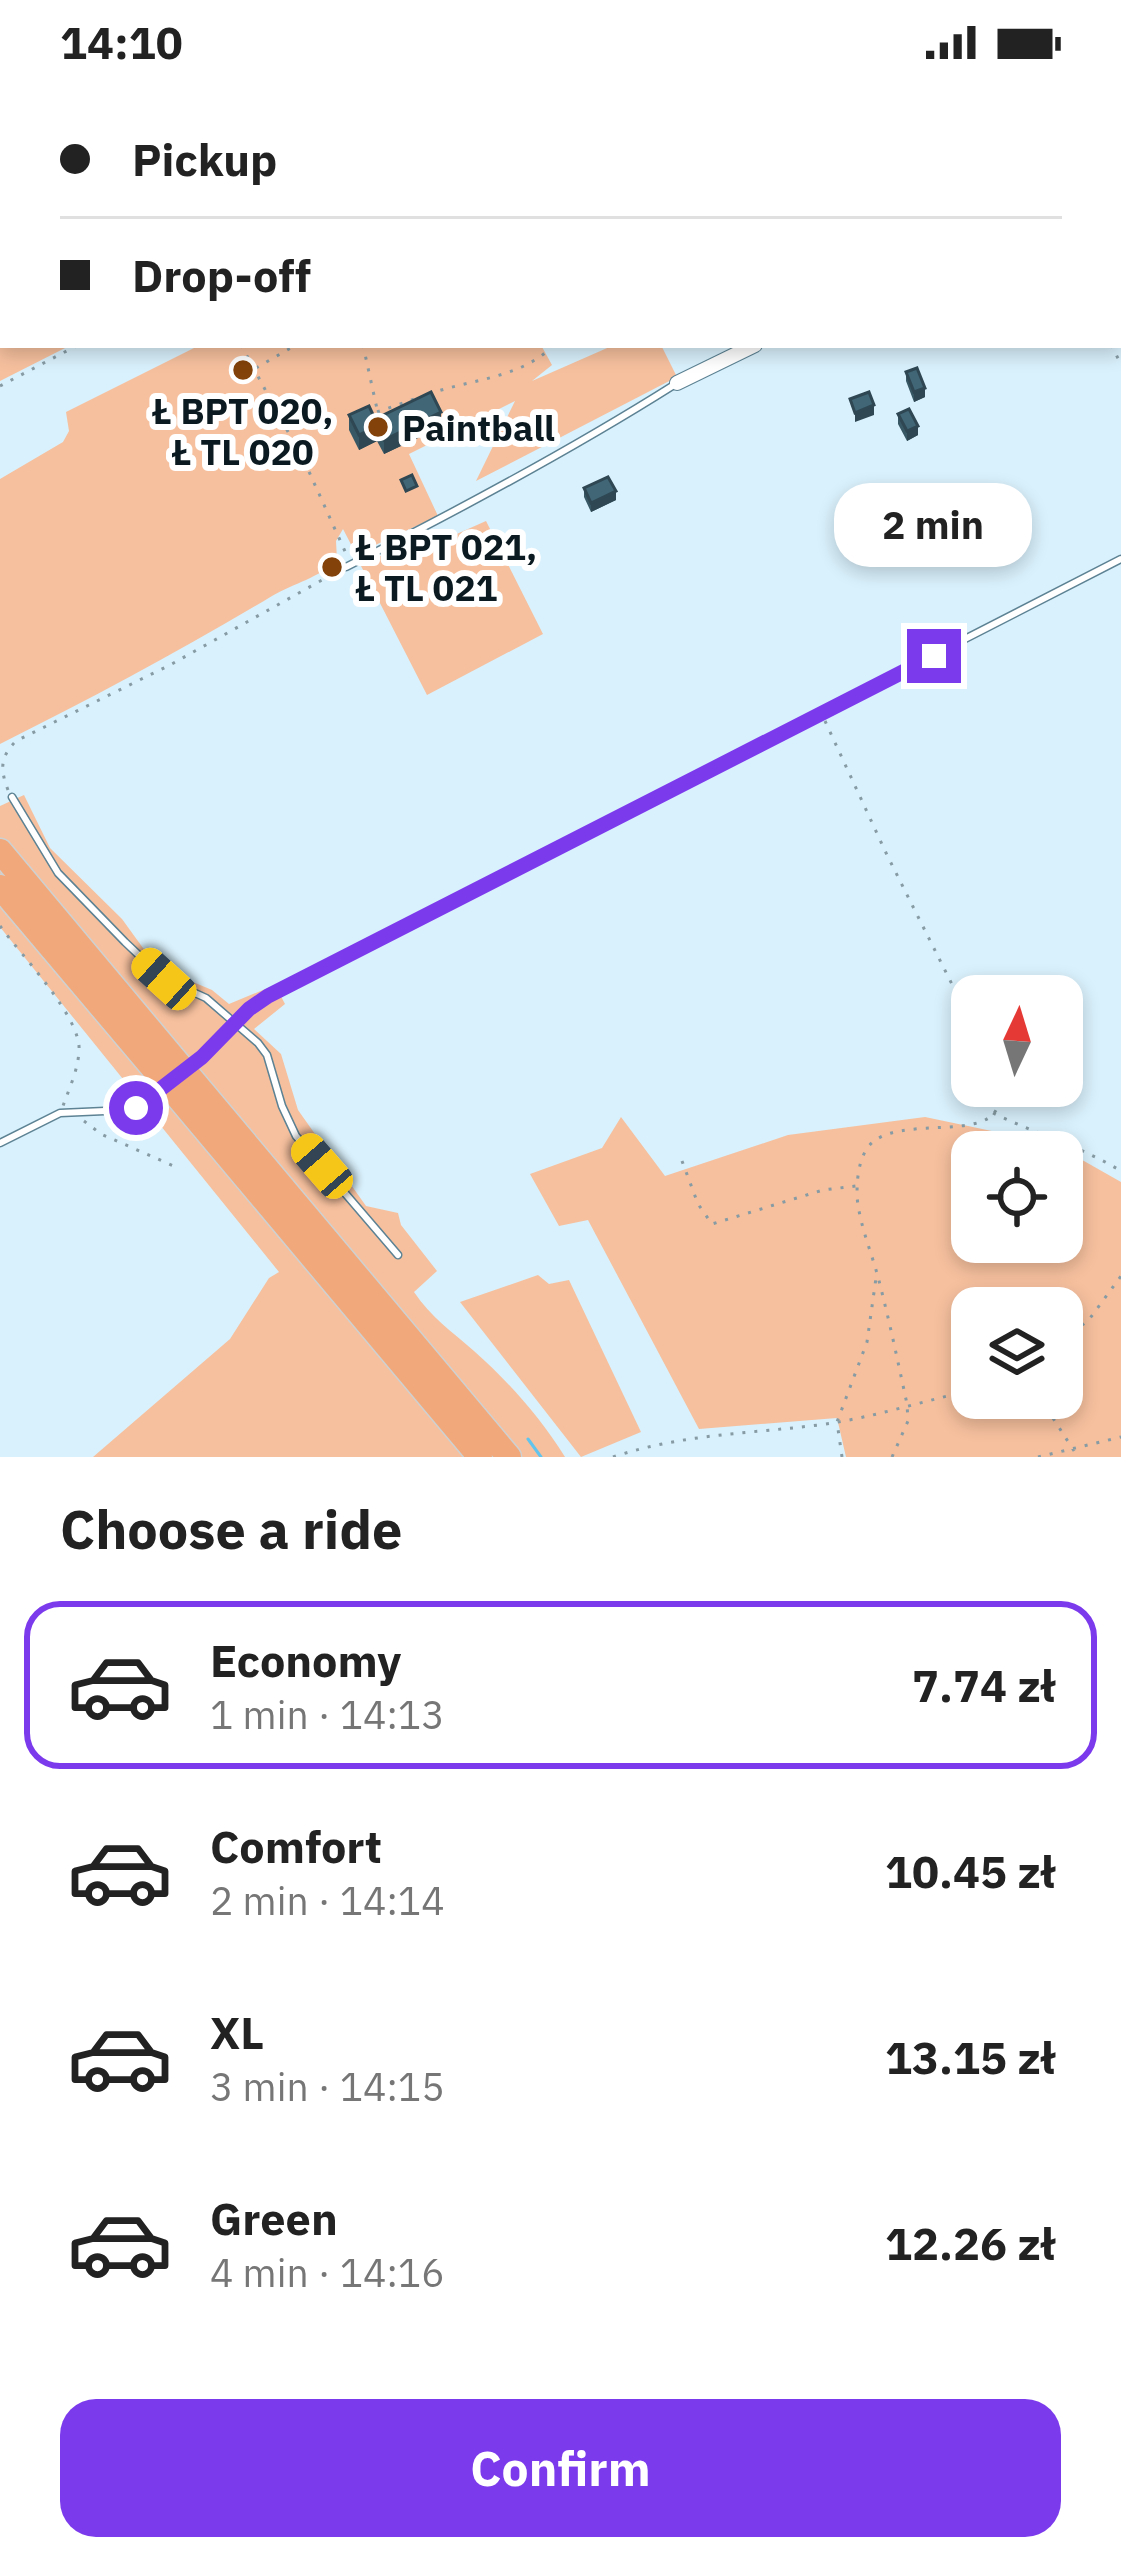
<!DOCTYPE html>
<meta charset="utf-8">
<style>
:root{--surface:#fff;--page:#f6f6f6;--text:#222;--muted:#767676;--line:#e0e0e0;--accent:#7c3aed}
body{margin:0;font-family:"IBM Plex Sans",sans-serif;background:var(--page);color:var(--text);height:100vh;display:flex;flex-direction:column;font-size:45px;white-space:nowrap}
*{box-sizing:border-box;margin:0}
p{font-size:39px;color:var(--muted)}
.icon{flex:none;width:66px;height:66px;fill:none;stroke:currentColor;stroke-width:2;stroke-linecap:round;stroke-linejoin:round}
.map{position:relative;height:1373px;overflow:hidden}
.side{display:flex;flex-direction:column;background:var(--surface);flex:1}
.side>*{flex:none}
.banner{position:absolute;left:0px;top:0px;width:1122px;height:264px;box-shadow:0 6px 18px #0003;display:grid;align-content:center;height:264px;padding:0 60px;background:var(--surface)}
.needle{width:78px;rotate:4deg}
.tools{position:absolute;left:951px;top:891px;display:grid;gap:24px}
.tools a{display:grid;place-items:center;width:132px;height:132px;border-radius:24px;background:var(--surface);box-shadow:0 6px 18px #0003;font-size:60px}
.end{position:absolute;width:54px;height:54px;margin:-27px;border:15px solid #7c3aed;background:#fff;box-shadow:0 0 0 6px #fff}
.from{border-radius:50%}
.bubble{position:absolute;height:84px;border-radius:36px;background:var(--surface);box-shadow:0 6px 18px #0003;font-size:39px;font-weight:800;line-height:84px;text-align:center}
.car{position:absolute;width:36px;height:72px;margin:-36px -18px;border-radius:15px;box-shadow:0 0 9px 3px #0007;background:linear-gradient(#f5c518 24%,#345 0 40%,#f5c518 0 76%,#345 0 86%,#f5c518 0)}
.banner b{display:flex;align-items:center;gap:42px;height:114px;font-size:45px}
.banner b+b{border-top:3px solid var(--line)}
.banner i{width:30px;height:30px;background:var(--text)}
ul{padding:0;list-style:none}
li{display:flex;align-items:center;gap:36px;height:168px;margin:0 24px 18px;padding:0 36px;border:6px solid transparent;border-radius:36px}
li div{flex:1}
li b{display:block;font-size:45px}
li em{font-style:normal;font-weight:800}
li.selected{border-color:var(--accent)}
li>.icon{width:108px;height:108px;stroke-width:1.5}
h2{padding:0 60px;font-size:54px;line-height:144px}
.button{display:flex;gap:24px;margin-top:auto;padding:24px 60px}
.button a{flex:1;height:138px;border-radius:36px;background:var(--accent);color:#fff;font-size:48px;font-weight:800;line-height:138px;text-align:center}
.status{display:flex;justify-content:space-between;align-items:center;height:84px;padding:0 60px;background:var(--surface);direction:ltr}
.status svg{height:33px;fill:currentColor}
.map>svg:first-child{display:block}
</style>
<div class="status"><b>14:10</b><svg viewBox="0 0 49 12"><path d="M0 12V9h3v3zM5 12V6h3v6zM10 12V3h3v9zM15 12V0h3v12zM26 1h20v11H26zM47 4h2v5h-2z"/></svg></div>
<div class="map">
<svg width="1121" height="1373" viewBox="0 0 1121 1373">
<rect width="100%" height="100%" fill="#d9f1fc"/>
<!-- green -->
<path fill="#f6c09e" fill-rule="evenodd" d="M0,0H417L419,3H3V261H71L0,297Z
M200,261H541L552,281L532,297L614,261H661L677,293L476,397L515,317L409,370L438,432L356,470L343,445L336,457L337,476C319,494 294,499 272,512C184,565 92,614 0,660V395L63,358L69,347L66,328Z
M486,437L543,550L427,611L361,482L407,458L414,469Z
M24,711L50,764L122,835L143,864L174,890L212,906L229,920L275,901L285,920L254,945L281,970L298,1026L366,1122L398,1129L401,1141L437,1187L414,1208C431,1233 451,1247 474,1267C509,1298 540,1333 565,1373H93L230,1255L269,1194L279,1188L0,843V722Z
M621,1033L665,1092L788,1051L925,1033L1054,1060L1121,1098V1373H846L837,1334L699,1345L588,1136L559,1142L530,1090L602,1064ZM972,1068H1062V1158H972ZM972,1224H1062V1314H972Z
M538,1191L549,1200L569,1196L641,1348L581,1373L460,1218Z"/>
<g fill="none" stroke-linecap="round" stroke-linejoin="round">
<!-- stream -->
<path stroke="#60c4ec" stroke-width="3" d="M528,1355L541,1373"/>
<defs>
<path id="lane" d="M346,483C457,427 568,368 674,301
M12,713L58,789L125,858L164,895L206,914L258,959L267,971L282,1022L296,1052L398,1171
M192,981C219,958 242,927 274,909L1121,475
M0,1059L60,1029L127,1026L163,1005"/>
<path id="street" d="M677,299L755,261"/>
<path id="highway" d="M0,767L181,983
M0,803L164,997
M189,992L509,1373
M172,1006L480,1373"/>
</defs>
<!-- lane casing -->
<use href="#lane" stroke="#5c8293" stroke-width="9"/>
<!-- street casing -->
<use href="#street" stroke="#5c8293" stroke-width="16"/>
<!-- highway casing -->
<use href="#highway" stroke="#ced1d2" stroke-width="27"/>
<!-- path -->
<path stroke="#869ba4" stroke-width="3" stroke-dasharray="3 9" stroke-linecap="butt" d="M909,0L912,3
M1119,11L1121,9
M241,261L306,381L348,474
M363,261L379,334
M1111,261L1121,280
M256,284L296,261
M0,302L78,261
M429,310C468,296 512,295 545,269L541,261
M377,328L420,313
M825,637L887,771L972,940
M8,706C0,685 0,673 16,657L170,581L340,486
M0,842C21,871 82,934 79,967C78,986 69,1005 63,1022
M993,1029C1036,1050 1080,1062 1121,1087
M84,1037L101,1050L176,1083
M682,1077L698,1120L712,1140L823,1106L856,1102
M1062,1255L1088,1237L1121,1192
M1040,1314L1078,1373
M613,1373C685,1349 752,1350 826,1340C874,1333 924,1317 972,1306
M842,1373L837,1338L867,1258L876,1194
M892,1373L908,1337L907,1320C898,1278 889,1235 878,1193C871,1167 859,1139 857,1112C857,1096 858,1080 866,1066C892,1022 1015,1070 997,1002
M1038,1373L1121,1353"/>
<!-- lane -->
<use href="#lane" stroke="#fff" stroke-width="6"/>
<!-- street -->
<use href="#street" stroke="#fff" stroke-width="14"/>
<!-- highway -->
<use href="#highway" stroke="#f1a97b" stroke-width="24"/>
<defs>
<path id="highway-bridge" d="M181,983L189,992
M164,997L172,1006"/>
</defs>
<!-- highway-bridge casing -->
<use href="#highway-bridge" stroke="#ced1d2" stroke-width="27" stroke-linecap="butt"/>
<!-- highway-bridge -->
<use href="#highway-bridge" stroke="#f1a97b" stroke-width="24"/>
</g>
<!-- wall -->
<path fill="#385865" d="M906,288L925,313L914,318L906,297Z
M898,330L918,351L907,357L898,340Z
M349,331L375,335L441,343L384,370L377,357L359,366L349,346Z
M584,404L616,416L591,428L584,413Z"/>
<!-- shaded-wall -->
<path fill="#2e4753" d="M925,304V313L914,318V308Z
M874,321V331L855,338V329Z
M441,328V343L384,370V356Z
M377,342V357L359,366V351Z
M918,342V351L907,357V347Z
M616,407V416L591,428V419Z"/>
<!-- building -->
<path fill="#416676" stroke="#2e4753" stroke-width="3" d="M917,284L925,304L914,308L906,288Z
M431,308L441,328L384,356L377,342L359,351L349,331L369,322L375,335Z
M869,308L874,321L855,329L850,315Z
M909,325L918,342L907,347L898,330Z
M412,391L417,402L406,407L401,396Z
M608,393L616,407L591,419L584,404Z"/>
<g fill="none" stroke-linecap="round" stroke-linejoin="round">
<!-- route -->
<path stroke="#7c3aed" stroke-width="15" d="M136,1024L202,973L249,925L268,912L934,572"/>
</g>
<!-- markers -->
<g fill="#82420a" stroke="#fff" stroke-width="4.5">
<circle cx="243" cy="286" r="12"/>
<circle cx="378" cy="343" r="12"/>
<circle cx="332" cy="483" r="12"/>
</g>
<g text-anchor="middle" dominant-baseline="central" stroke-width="12" stroke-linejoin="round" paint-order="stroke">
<!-- poi labels -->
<g font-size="36" font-weight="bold" fill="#0a1a20" stroke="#fff" text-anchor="start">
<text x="243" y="326" text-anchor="middle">Ł BPT 020,<tspan x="243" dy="41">Ł TL 020</tspan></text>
<text x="402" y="343">Paintball</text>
<text x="356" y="462">Ł BPT 021,<tspan x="356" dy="41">Ł TL 021</tspan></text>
</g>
</g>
</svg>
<div class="tools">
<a><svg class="needle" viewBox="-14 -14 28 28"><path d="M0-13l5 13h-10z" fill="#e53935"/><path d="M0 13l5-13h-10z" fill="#767676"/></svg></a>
<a><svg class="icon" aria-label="locate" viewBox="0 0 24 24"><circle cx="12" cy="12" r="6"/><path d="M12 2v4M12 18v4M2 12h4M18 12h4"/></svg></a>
<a><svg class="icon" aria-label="layers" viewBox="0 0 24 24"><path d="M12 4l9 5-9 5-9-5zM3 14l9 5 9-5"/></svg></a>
</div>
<i class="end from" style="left:136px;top:1024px"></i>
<i class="end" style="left:934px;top:572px"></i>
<div class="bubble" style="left:834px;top:399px;width:198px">2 min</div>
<i class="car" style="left:164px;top:895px;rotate:312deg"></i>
<i class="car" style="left:322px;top:1082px;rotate:319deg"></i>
<div class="banner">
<b><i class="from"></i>Pickup</b>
<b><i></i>Drop-off</b>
</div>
</div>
<section class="side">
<h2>Choose a ride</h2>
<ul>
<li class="selected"><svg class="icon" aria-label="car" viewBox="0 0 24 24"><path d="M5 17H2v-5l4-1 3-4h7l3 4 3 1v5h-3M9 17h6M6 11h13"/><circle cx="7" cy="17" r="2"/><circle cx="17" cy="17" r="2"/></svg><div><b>Economy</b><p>1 min · 14:13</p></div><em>7.74 zł</em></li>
<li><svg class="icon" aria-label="car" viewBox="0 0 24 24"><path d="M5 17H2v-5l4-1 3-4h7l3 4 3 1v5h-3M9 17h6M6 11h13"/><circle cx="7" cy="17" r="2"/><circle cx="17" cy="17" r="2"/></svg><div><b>Comfort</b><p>2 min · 14:14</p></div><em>10.45 zł</em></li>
<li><svg class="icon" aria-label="car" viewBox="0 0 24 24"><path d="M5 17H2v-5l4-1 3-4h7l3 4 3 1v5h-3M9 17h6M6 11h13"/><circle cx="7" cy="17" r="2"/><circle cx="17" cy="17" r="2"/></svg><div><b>XL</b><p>3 min · 14:15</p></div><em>13.15 zł</em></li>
<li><svg class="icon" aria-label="car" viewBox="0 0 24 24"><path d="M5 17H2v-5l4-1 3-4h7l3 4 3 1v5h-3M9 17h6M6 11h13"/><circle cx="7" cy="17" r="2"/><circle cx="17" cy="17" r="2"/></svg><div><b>Green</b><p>4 min · 14:16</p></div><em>12.26 zł</em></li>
</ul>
<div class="button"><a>Confirm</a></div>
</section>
